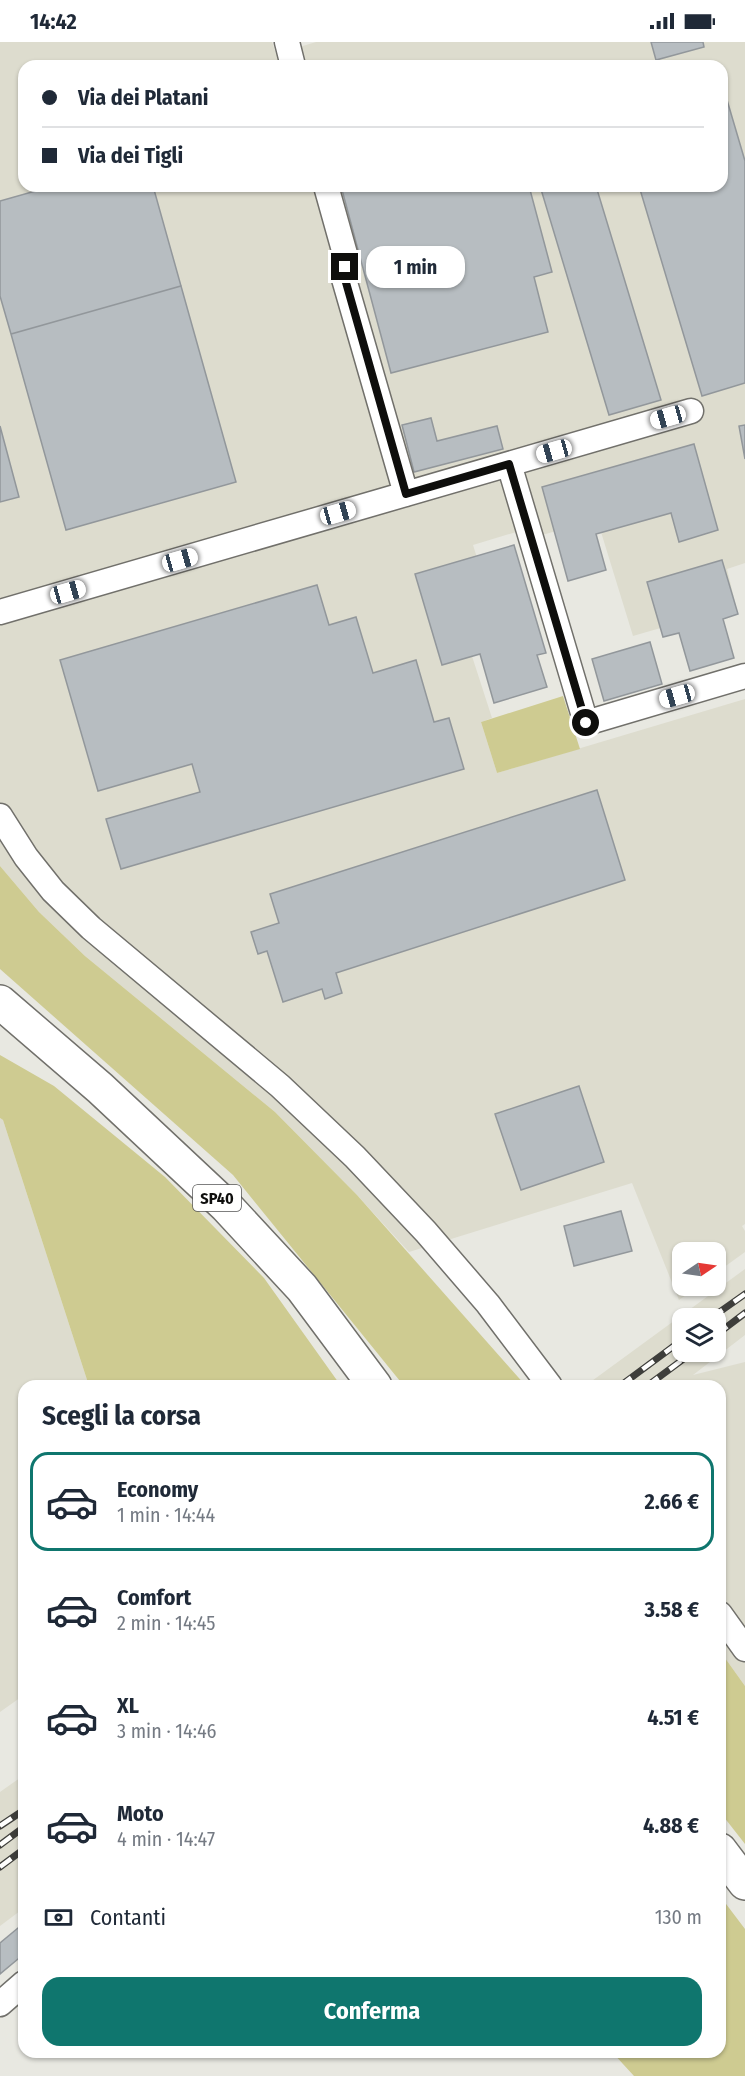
<!DOCTYPE html>
<html lang="it">
<meta charset="utf-8">
<style>
:root{--surface:#fff;--page:#f2f2f3;--text:#1f2937;--muted:#747a83;--line:#e0e1e3;--accent:#0f766e}
body{margin:0;font-family:"Fira Sans Condensed",sans-serif;background:var(--page);color:var(--text);height:100vh;display:flex;flex-direction:column;font-size:22px;white-space:nowrap}
*{box-sizing:border-box;margin:0}
p{font-size:20px;color:var(--muted)}
.icon{flex:none;width:33px;height:33px;fill:none;stroke:currentColor;stroke-width:2;stroke-linecap:round;stroke-linejoin:round}
.map{position:relative;flex:1;overflow:hidden}
.sheet{position:absolute;left:18px;top:1338px;width:708px;height:678px;display:flex;flex-direction:column;background:var(--surface);border-radius:18px;box-shadow:0 2px 4px #0004}
.sheet>*{flex:none}
.hud{position:absolute;left:18px;top:18px;width:710px;height:132px;border-radius:18px;box-shadow:0 2px 4px #0004;display:grid;align-content:center;height:132px;padding:0 24px;background:var(--surface)}
.needle{width:39px;rotate:77deg}
.tools{position:absolute;left:672px;top:1200px;display:grid;gap:12px}
.tools a{display:grid;place-items:center;width:54px;height:54px;border-radius:12px;background:var(--surface);box-shadow:0 2px 4px #0004;font-size:30px}
.end{position:absolute;width:27px;height:27px;margin:-14px;border:8px solid #0e0e0c;background:#fff;box-shadow:0 0 0 3px #fff}
.from{border-radius:50%}
.bubble{position:absolute;height:42px;border-radius:18px;background:var(--surface);box-shadow:0 2px 4px #0004;font-size:20px;font-weight:700;line-height:42px;text-align:center}
.car{position:absolute;width:18px;height:36px;margin:-18px -9px;border-radius:8px;box-shadow:0 0 4px 2px #0007;background:linear-gradient(#fff 24%,#345 0 40%,#fff 0 76%,#345 0 86%,#fff 0)}
.hud b{display:flex;align-items:center;gap:21px;height:57px;font-size:22px}
.hud b+b{border-top:2px solid var(--line)}
.hud i{width:15px;height:15px;background:var(--text)}
ul{padding:0;list-style:none}
li{display:flex;align-items:center;gap:18px;height:99px;margin:0 12px 9px;padding:0 12px;border:3px solid transparent;border-radius:18px}
li div{flex:1}
li b{display:block;font-size:22px}
li em{font-style:normal;font-weight:700}
li.current{border-color:var(--accent)}
li>.icon{width:54px;height:54px;stroke-width:1.5}
h2{padding:0 24px;font-size:27px;line-height:72px}
.pay{display:flex;align-items:center;gap:15px;height:66px;padding:0 24px;font-size:22px}
.pay p{margin-inline-start:auto}
.button{display:flex;gap:12px;margin-top:auto;padding:12px 24px}
.button a{flex:1;height:69px;border-radius:18px;background:var(--accent);color:#fff;font-size:24px;font-weight:700;line-height:69px;text-align:center}
.status{display:flex;justify-content:space-between;align-items:center;height:42px;padding:0 30px;background:var(--surface);direction:ltr}
.status svg{height:16px;fill:currentColor}
.map>svg:first-child{display:block}
</style>
<div class="status"><b>14:42</b><svg viewBox="0 0 49 12"><path d="M0 12V9h3v3zM5 12V6h3v6zM10 12V3h3v9zM15 12V0h3v12zM26 1h20v11H26zM47 4h2v5h-2z"/></svg></div>
<div class="map">
<svg width="745" height="2034" viewBox="0 0 745 2034">
<rect width="100%" height="100%" fill="#e8e8e1"/>
<!-- built -->
<path fill="#dddcce" fill-rule="evenodd" d="M0,0H272L276,12L316,0H745V521L727,527L736,564L633,594L597,477L539,494L536,484L473,503L503,599L471,611L492,676L481,680L497,731L745,657V1182L742,1184L745,1189V1210L716,1231V1210H682V1244H699L679,1258L632,1141L409,1210L357,1153L275,1070L85,914L39,870L0,824ZM24,24H722V144H24Z
M0,1076L3,1078L89,1344H24V1653L0,1670Z
M745,1227V1293L693,1333L745,1320V1644L720,1609V1344H585ZM682,1276H716V1310H682Z
M24,1733V1866L0,1884V1750Z"/>
<!-- green -->
<path fill="#cecb91" d="M563,654L580,707L497,731L481,680Z
M0,824L39,870L85,914L275,1070L357,1153L526,1344H404L233,1133L0,927Z
M0,1013L54,1044L165,1135L264,1236L341,1344H89L3,1078L0,1076Z
M720,1609L745,1644V1802L720,1770Z
M720,1854L745,1887V2034H634L612,2010H720Z"/>
<!-- building -->
<path fill="#b7bdc1" stroke="#92979b" stroke-width="1.5" d="M651,0H703L704,5L656,18Z
M722,41L745,119V341L702,354L639,144H722Z
M53,144H153L181,244L11,292L0,254V159Z
M341,144H529L552,230L534,235L548,290L391,331Z
M540,144H596L661,358L609,373Z
M181,244L236,440L66,488L11,292Z
M431,376L437,399L497,384L503,407L414,430L402,383Z
M745,383V417L739,384Z
M0,384L19,455L0,460Z
M694,402L718,488L679,500L671,471L596,492L606,528L568,539L542,445Z
M514,503L546,611L537,613L547,645L494,661L480,612L442,623L415,532Z
M722,518L738,572L723,577L734,616L690,629L679,591L663,595L647,540Z
M317,543L329,583L356,575L373,631L416,618L434,680L449,676L464,727L121,827L106,777L200,750L192,722L98,749L60,618Z
M650,600L662,642L604,659L592,617Z
M597,748L625,838L336,931L342,951L325,957L322,947L283,960L267,909L258,912L251,890L279,881L270,852Z
M579,1044L604,1120L521,1148L495,1072Z
M621,1169L632,1209L574,1224L564,1184Z
M24,1881V1912L0,1932V1901Z"/>
<g fill="none" stroke-linecap="round" stroke-linejoin="round">
<defs>
<path id="minor" d="M287,0L293,24
M326,144L345,212L344,237L406,452
M509,422L586,681L745,634
M0,570L691,369
M0,774L26,815L53,849L91,886L280,1044L355,1115L426,1190L488,1262L550,1344
M720,1572L745,1607
M0,1962L24,1941"/>
<path id="primary" d="M0,960L100,1046L226,1164L302,1246L375,1344
M720,1808L745,1841"/>
</defs>
<!-- minor casing -->
<use href="#minor" stroke="#71706b" stroke-width="27"/>
<!-- primary casing -->
<use href="#primary" stroke="#71706b" stroke-width="36"/>
<!-- minor -->
<use href="#minor" stroke="#fff" stroke-width="24"/>
<!-- primary -->
<use href="#primary" stroke="#fff" stroke-width="33"/>
<defs>
<path id="rail" d="M711,1276L745,1252
M716,1293L745,1271
M620,1344L682,1298
M647,1344L693,1310
M0,1784L24,1768
M0,1803L24,1785
M0,1825L24,1807"/>
</defs>
<!-- rail casing -->
<use href="#rail" stroke="#3e3e3b" stroke-width="7"/>
<!-- rail -->
<use href="#rail" stroke="#fffffe" stroke-width="4.5" stroke-dasharray="14" stroke-linecap="butt"/>
</g>
<g fill="none" stroke-linecap="round" stroke-linejoin="round">
<!-- route -->
<path stroke="#0e0e0c" stroke-width="8" d="M345,225V237L406,452L509,422L586,681"/>
</g>
<g text-anchor="middle" dominant-baseline="central" stroke-width="6" stroke-linejoin="round" paint-order="stroke">
<!-- shield labels -->
<rect fill="#fffffe" stroke="#565655" stroke-width="1.5" x="193" y="1143" width="48" height="26" rx="4.5"/>
<g font-size="16" font-weight="bold" fill="#0e0e0c">
<text x="217" y="1156">SP40</text>
</g>
</g>
</svg>
<div class="tools">
<a><svg class="needle" viewBox="-14 -14 28 28"><path d="M0-13l5 13h-10z" fill="#e53935"/><path d="M0 13l5-13h-10z" fill="#747a83"/></svg></a>
<a><svg class="icon" aria-label="layers" viewBox="0 0 24 24"><path d="M12 4l9 5-9 5-9-5zM3 14l9 5 9-5"/></svg></a>
</div>
<i class="end from" style="left:586px;top:681px"></i>
<i class="end" style="left:345px;top:225px"></i>
<div class="bubble" style="left:366px;top:204px;width:99px">1 min</div>
<i class="car" style="left:668px;top:375px;rotate:254deg"></i>
<i class="car" style="left:554px;top:409px;rotate:254deg"></i>
<i class="car" style="left:338px;top:471px;rotate:74deg"></i>
<i class="car" style="left:180px;top:518px;rotate:74deg"></i>
<i class="car" style="left:68px;top:550px;rotate:74deg"></i>
<i class="car" style="left:677px;top:654px;rotate:254deg"></i>
<div class="hud">
<b><i class="from"></i>Via dei Platani</b>
<b><i></i>Via dei Tigli</b>
</div>
<section class="sheet">
<h2>Scegli la corsa</h2>
<ul>
<li class="current"><svg class="icon" aria-label="car" viewBox="0 0 24 24"><path d="M5 17H2v-5l4-1 3-4h7l3 4 3 1v5h-3M9 17h6M6 11h13"/><circle cx="7" cy="17" r="2"/><circle cx="17" cy="17" r="2"/></svg><div><b>Economy</b><p>1 min · 14:44</p></div><em>2.66 €</em></li>
<li><svg class="icon" aria-label="car" viewBox="0 0 24 24"><path d="M5 17H2v-5l4-1 3-4h7l3 4 3 1v5h-3M9 17h6M6 11h13"/><circle cx="7" cy="17" r="2"/><circle cx="17" cy="17" r="2"/></svg><div><b>Comfort</b><p>2 min · 14:45</p></div><em>3.58 €</em></li>
<li><svg class="icon" aria-label="car" viewBox="0 0 24 24"><path d="M5 17H2v-5l4-1 3-4h7l3 4 3 1v5h-3M9 17h6M6 11h13"/><circle cx="7" cy="17" r="2"/><circle cx="17" cy="17" r="2"/></svg><div><b>XL</b><p>3 min · 14:46</p></div><em>4.51 €</em></li>
<li><svg class="icon" aria-label="car" viewBox="0 0 24 24"><path d="M5 17H2v-5l4-1 3-4h7l3 4 3 1v5h-3M9 17h6M6 11h13"/><circle cx="7" cy="17" r="2"/><circle cx="17" cy="17" r="2"/></svg><div><b>Moto</b><p>4 min · 14:47</p></div><em>4.88 €</em></li>
</ul>
<div class="pay"><svg class="icon" aria-label="cash" viewBox="0 0 24 24"><path d="M3 7h18v10H3z"/><circle cx="12" cy="12" r="2"/></svg>Contanti<p>130 m</p></div>
<div class="button"><a>Conferma</a></div>
</section>
</div>
